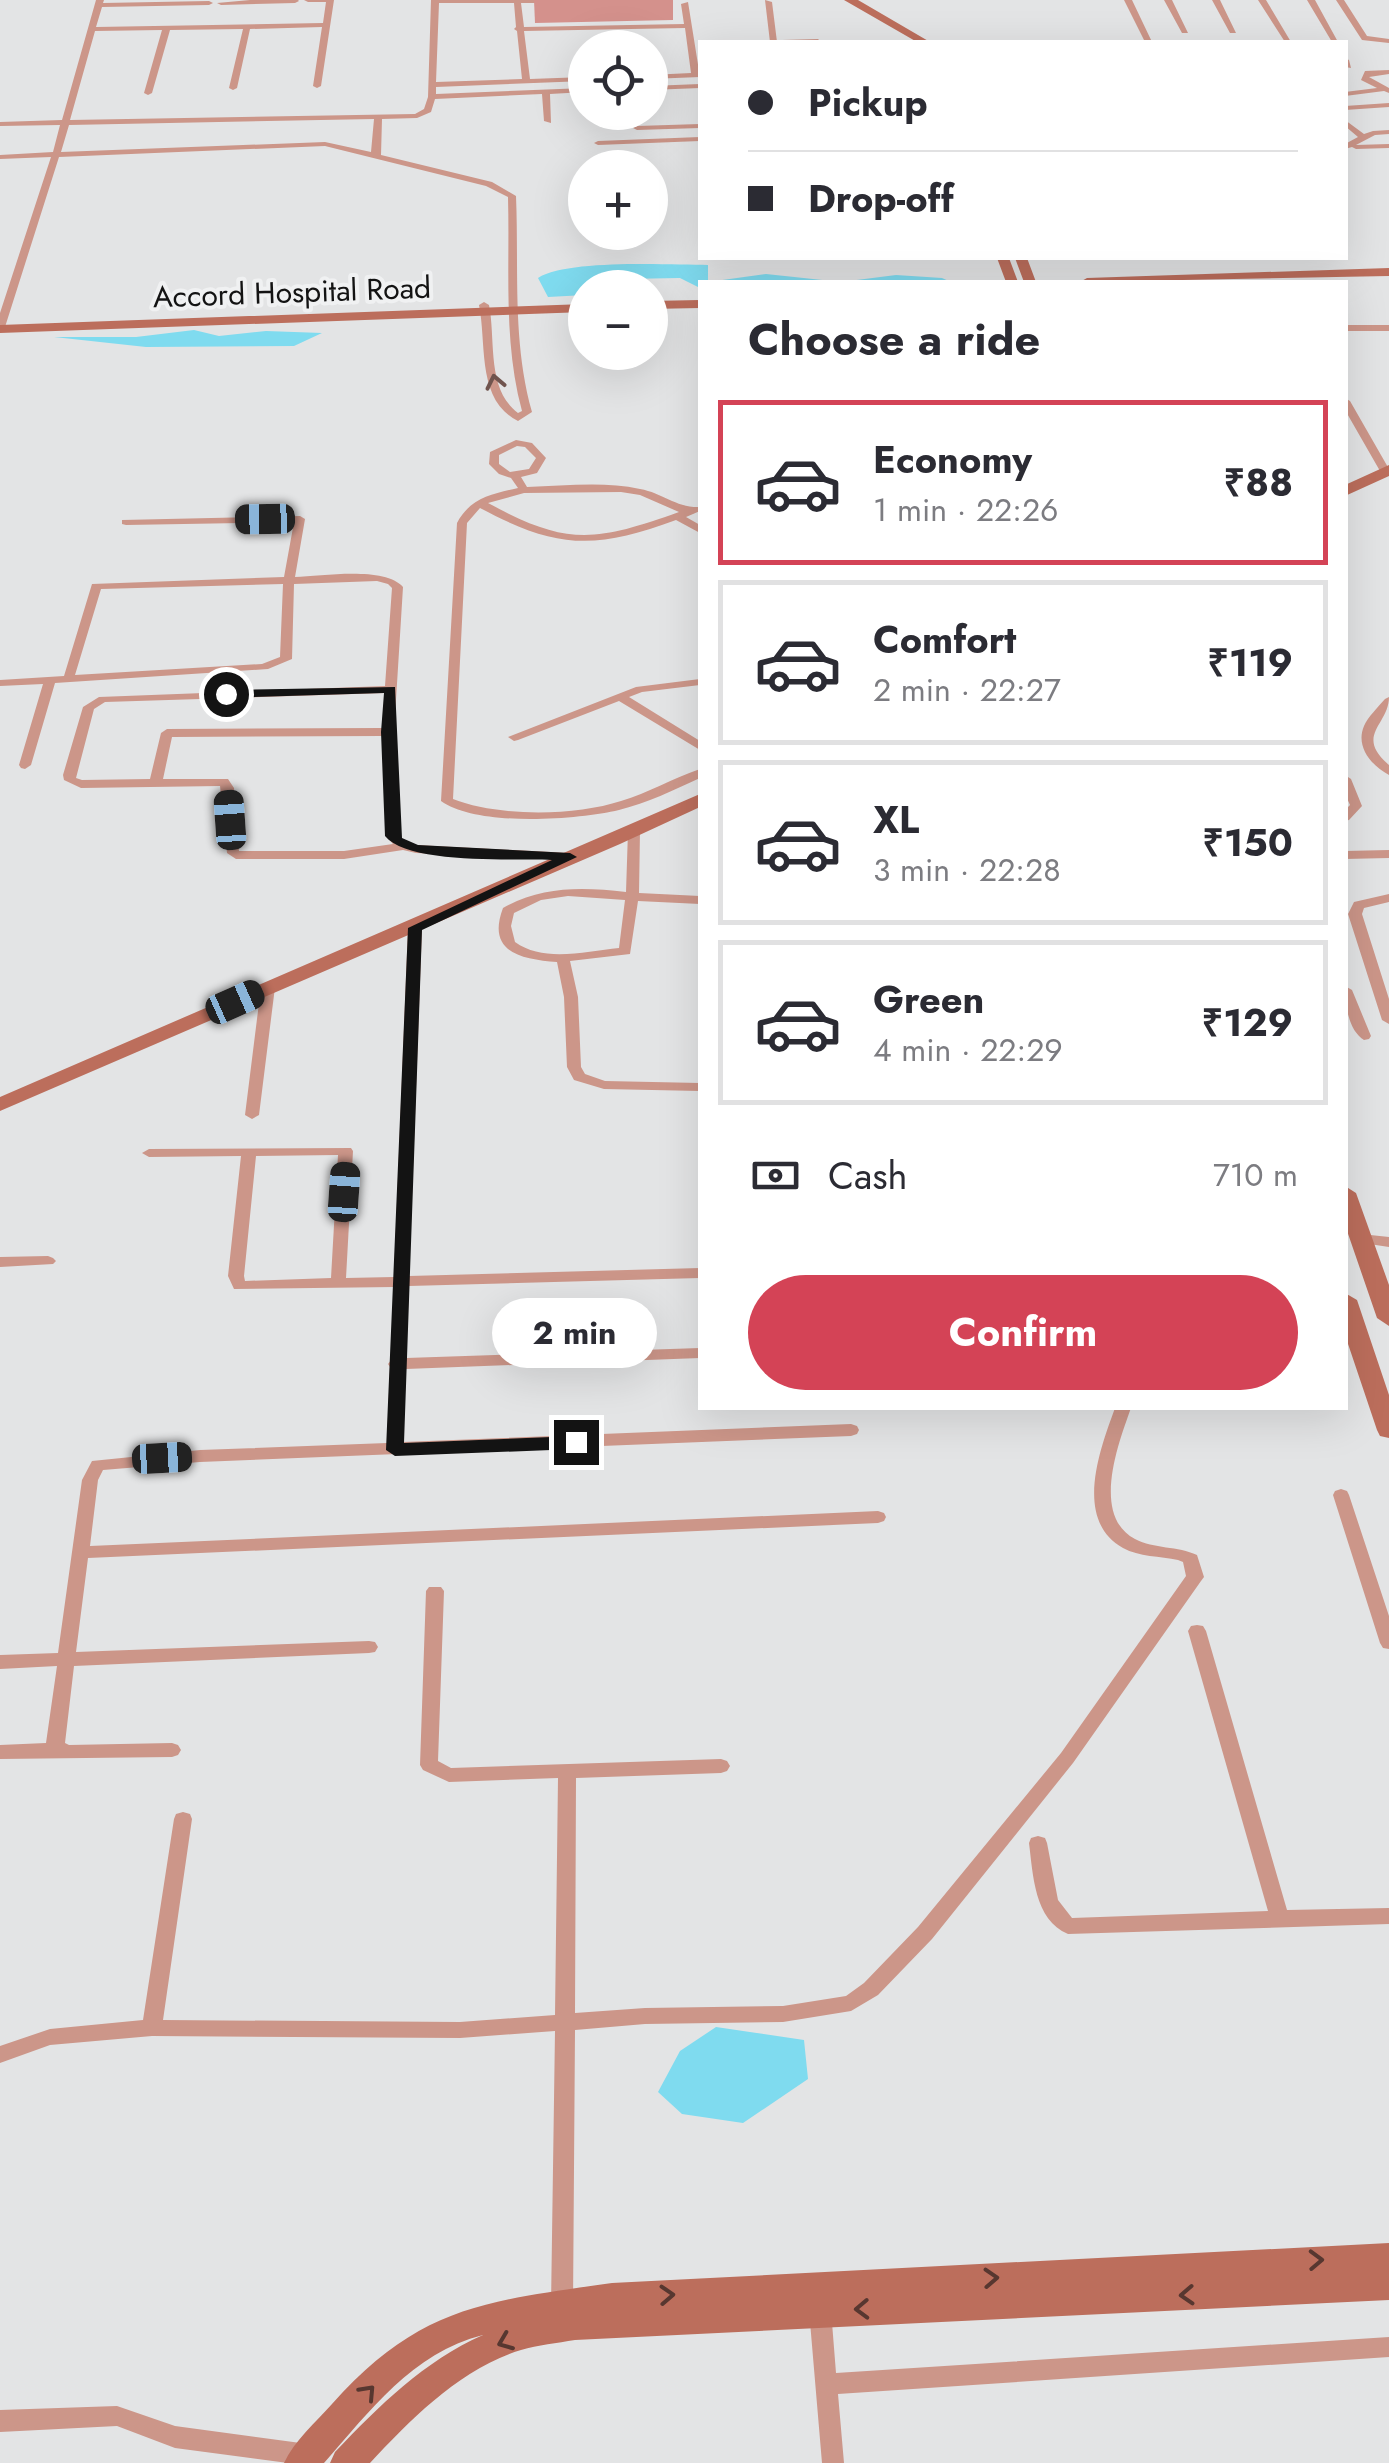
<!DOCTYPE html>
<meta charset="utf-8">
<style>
:root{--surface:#fff;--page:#f7f7f7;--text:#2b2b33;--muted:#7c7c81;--line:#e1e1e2;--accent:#d44356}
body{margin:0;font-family:Jost,sans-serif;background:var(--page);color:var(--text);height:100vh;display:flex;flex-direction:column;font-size:38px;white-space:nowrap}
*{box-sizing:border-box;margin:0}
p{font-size:32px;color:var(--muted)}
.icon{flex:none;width:55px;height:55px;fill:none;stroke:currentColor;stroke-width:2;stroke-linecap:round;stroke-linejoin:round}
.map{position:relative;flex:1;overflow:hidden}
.panel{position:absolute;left:698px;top:280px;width:650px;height:1130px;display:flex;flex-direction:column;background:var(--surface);border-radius:0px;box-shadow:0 10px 40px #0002}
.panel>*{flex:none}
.guide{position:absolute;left:698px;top:40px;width:650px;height:220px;border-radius:0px;box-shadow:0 10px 40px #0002;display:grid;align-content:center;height:220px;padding:0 50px;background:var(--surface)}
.controls{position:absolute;left:568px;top:30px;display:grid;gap:20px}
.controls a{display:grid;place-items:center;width:100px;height:100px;border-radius:50%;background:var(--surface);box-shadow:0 10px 40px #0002;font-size:50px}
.end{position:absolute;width:45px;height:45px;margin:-22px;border:12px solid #131313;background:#fff;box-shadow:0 0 0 5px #fff}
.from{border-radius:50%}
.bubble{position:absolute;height:70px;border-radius:35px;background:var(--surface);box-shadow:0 10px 40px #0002;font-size:32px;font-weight:700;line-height:70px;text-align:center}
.car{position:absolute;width:30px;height:60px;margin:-30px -15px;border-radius:12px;box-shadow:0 0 8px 2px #0007;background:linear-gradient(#222 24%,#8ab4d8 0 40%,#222 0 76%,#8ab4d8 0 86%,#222 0)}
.guide b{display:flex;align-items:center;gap:35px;height:95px;font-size:38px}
.guide b+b{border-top:2px solid var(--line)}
.guide i{width:25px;height:25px;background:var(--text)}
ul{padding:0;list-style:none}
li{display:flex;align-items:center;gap:30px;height:165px;margin:0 20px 15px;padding:0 30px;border:5px solid var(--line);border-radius:0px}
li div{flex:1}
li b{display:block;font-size:38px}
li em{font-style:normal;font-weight:700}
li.on{border-color:var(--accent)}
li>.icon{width:90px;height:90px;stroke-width:1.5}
h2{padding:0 50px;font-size:45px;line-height:120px}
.pay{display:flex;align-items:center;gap:25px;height:110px;padding:0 50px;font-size:38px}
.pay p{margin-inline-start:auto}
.action{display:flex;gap:20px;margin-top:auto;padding:20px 50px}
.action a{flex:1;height:115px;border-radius:60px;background:var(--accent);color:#fff;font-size:40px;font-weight:700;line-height:115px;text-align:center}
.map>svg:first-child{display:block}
</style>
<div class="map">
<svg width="1389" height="2463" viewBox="0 0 1389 2463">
<rect width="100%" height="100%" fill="#e3e4e5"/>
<!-- water -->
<path fill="#7fdbef" d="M708,265V282L766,274L841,282L896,275L942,278L951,282H700V288L680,278L623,279L628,287L585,288V295L548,297L538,278C568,259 670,265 708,265Z
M194,330L219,336L266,331L322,333L294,346L146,347L54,337H136Z
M716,2027L804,2040L808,2079L743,2123L682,2114L658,2092L680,2051Z"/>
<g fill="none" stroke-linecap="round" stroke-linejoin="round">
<!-- street -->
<path fill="#cc9689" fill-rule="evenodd" d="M96,0H104L103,3L209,1L213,3L209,5L102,7L96,27L323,23L326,2H308L304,0H334L321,86L317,88L313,86L322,27L250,29L237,88L233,90L229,88L243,29L170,30L152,93L148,95L144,93L162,30L95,31L70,120L415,114L424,109L428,97L431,0H554L551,3H521L524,27L684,24L681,4L688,2L700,77L650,79V75L691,73L685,28L524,31L530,79L585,77V81L436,87V94L585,88V92L550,94L551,123L544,121L542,94L435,99L431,112L417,118L382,119L381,155L492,182L516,196C519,269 512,341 532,412L518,421C476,400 487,344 479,305L484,302L489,305C496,340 486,389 518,413L522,411C503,340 510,270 508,197L486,186L325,146L59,157L5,327L0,330V313L51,157L0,159V155L53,152L60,125L0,126V122L62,120ZM439,3H514L516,27L514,29L517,31L522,79L436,82ZM374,119L371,152L325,142L61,152L69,125Z
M250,0H298L299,1L295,3L221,5L217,3Z
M765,0L772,2L777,42H770Z
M1124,0H1132L1152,42H1145Z
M1164,0H1172L1188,33H1182Z
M1212,0H1220L1236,33H1230Z
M1258,0H1266L1291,42H1285Z
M1307,0H1315L1338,42H1332Z
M1336,0H1344L1367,36L1389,39V43L1362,40Z
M818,39L821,42H778L782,40Z
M1345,58L1349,60L1351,68L1345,67Z
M1389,70V74L1369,77L1389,88V93L1384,91L1345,96V92L1377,88L1361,80L1365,71Z
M700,84V88L650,90V86Z
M1389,103V107L1345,110V106Z
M1345,120L1364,134L1373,131L1389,130V134L1375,135L1356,145L1389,144V148L1356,149L1352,147L1345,149V144L1358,137L1345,126Z
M700,124V128L637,130L633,128L637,126Z
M700,137V141L598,145L594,143L598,141Z
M1345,325H1389V331H1345Z
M1345,398L1350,401L1389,469V473L1380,471L1345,410Z
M516,440L532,443L546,458L537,473L521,477L527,487C564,486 604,481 640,489C663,493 676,508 700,507V511L686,517L700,525V533L676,520C595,550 557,549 480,508L467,523L453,799C499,817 575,816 621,801C648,793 673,778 700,769V778C674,790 647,803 619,810C576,820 477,827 441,801L457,523C470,498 492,494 518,488L511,478L499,474L489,464L490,452ZM517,446L525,447L536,458L529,469L510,472L499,464V455ZM621,492L640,495L679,512C595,542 567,546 488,503L524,493Z
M300,516L305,519L295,577C323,576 385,566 403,587L394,732L398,835L407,843L416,845L570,853L574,854V860L416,853L403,850L344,859H236L227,853L220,786L81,788L64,780L63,775L83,707L99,697L385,686L392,588L388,584L377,581L294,584L292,659L268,669L55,683L31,765L25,769L21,768L19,765L43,684L0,686V680L64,676L92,584L284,577L294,522L126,525L122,524V520ZM283,584L280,657L262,664L75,675L101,589ZM385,693L382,728L167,729L161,733L150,779L82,780L76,778L94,709L105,702ZM382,736L386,836L393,844L344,851H239L234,788L228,779H163L172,737Z
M700,679V685L642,692L629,697L700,741V750L619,701L518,740L514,741L508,737L636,687Z
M1389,697C1389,725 1354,735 1389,765V775C1372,766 1355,747 1364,726C1368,717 1378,707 1385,699Z
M1345,775L1351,779L1362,806L1349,820L1345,821V810L1350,805L1345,794Z
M634,827L640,831L639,893L700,896V904L638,901L630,954L570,961L578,997L581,1067L585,1074L605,1081L700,1083V1091L604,1089L574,1080L567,1067L564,997L557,962C522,959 486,953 503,908C542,886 582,887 626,892L628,831ZM568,896L625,900L619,948C586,951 544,963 515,942L511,926L514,913L541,900Z
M1389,850V858L1345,859V851Z
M1389,894V902L1364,908L1362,914L1389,999V1024L1382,1020L1348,914L1354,902Z
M415,924L422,928L409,1276L700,1268V1278L409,1286L406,1358L700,1348V1358L406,1369L403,1442L851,1424L857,1426L859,1430L857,1434L851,1436L200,1462L103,1470L98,1480L90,1546L878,1511L884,1513L886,1517L884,1521L878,1523L88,1558L76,1652L369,1641L375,1642L378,1647L375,1652L369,1653L74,1666L65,1743L69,1745L172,1743L178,1745L181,1750L178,1755L172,1757L0,1759V1745L46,1743L57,1666L0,1669V1655L58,1653L82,1480L92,1461L200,1450L387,1443L390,1367L388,1364L391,1360L394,1287L234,1289L228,1276L241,1156L149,1157L142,1153L149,1149L351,1148L353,1151L346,1278L394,1277L408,928ZM338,1155L331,1278L245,1281L244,1276L256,1156Z
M268,983L275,987L259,1115L252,1119L245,1115L261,987Z
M1345,986L1352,990L1371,1036L1369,1039L1364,1040C1348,1030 1345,1004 1345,986Z
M1361,1234L1389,1237V1247L1356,1242L1353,1239Z
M48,1256L53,1258L56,1261L53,1264L0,1267V1257Z
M1115,1408H1131C1118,1444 1091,1516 1135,1539C1154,1549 1178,1546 1197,1555L1204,1577L1201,1581L1073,1763L932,1939L878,1995L851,2011L783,2022L645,2024L575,2030L573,2306L570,2313L562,2316L554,2313L551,2306L555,2031L460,2038L152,2036L50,2045L0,2063V2046L50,2029L143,2020L174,1819L176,1814L183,1812L190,1814L192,1819L163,2020L460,2022L555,2015L558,1778L449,1782L423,1770L420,1765L426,1591L429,1587H441L444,1591L438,1761L451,1768L721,1759L727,1761L730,1766L727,1771L721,1773L576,1778L575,2013L645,2008L783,2006L846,1996L864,1983L918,1927L1061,1753L1186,1576L1183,1562L1178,1560C1160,1556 1139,1557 1123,1548C1073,1520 1100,1449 1115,1408Z
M1341,1489L1347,1491L1349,1495L1389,1616V1649L1383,1648L1380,1643L1333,1495L1335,1491Z
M1197,1625L1203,1626L1206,1631L1287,1910L1389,1908V1924L1068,1934C1034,1920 1033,1874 1029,1843L1031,1838L1038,1836L1045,1838L1047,1843L1058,1900L1072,1918L1268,1911L1188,1631L1191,1626Z
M820,2300L828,2303L831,2310L836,2373L1389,2337V2357L838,2394L844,2463H822L809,2310L812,2303Z
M117,2406L175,2426L308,2444L316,2447L319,2455L315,2463H288L175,2448L117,2426L0,2432V2410Z"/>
<!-- secondary -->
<path fill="#bc6e5c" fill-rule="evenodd" d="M844,0H858L930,42H917Z
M997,258H1009L1018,282H1006Z
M1015,258H1027L1036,282H1024Z
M1389,268V276L1080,282L1087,278Z
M700,300V308L650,309V301Z
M585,304V312L0,333V325Z
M1389,465V476L1345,496V485Z
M700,794V807L620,844L0,1111V1097Z
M1345,1186L1356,1193L1389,1285V1326L1377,1318L1345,1225Z
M1345,1293L1357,1300L1389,1395V1438L1380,1436L1377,1430L1345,1335Z
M1389,2243V2300L575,2340C557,2343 538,2345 521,2350C461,2368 411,2419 370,2463H330L335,2452C379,2406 424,2361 483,2335C412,2353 370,2411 324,2463H284C294,2441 316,2422 332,2404C420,2305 488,2301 612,2283Z"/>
</g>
<!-- wall -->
<path fill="#d4918c" d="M534,0H673V20L535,23Z"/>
<!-- one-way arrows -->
<defs><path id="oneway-chevron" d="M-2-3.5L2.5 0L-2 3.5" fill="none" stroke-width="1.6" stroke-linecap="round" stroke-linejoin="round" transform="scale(2.5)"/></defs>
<use stroke="#70544e" href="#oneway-chevron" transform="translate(495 382) rotate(-102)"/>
<g stroke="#573730">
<use href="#oneway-chevron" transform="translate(1316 2260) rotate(-2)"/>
<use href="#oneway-chevron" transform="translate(991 2278) rotate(-3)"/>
<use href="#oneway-chevron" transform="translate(667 2295) rotate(-3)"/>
<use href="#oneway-chevron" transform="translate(1187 2295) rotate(177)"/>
<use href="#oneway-chevron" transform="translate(862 2309) rotate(178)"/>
<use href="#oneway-chevron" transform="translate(505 2342) rotate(158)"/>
<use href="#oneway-chevron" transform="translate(368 2392) rotate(-47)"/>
</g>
<!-- route -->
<path fill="#131313" d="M395,687L402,838L418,845L570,853L577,857L422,930L404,1443L576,1436L584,1442L576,1449L395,1456L386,1450L408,928L552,860C514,858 408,865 385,836L381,732L384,693L226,698L220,694L226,690Z"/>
<g text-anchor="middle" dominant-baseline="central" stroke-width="8" stroke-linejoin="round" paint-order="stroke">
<!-- far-street labels -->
<g font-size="30" fill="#131313" stroke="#f0f1f2">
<text transform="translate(292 292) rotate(-2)">Accord Hospital Road</text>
</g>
</g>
</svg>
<div class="controls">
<a><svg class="icon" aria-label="locate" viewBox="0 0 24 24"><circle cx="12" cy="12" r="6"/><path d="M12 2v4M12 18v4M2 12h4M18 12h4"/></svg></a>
<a>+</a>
<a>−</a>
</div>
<i class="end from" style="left:226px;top:694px"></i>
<i class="end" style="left:576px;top:1442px"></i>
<div class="bubble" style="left:492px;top:1298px;width:165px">2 min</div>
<i class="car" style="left:265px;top:519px;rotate:269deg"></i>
<i class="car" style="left:230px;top:820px;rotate:356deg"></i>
<i class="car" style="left:235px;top:1002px;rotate:66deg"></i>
<i class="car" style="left:344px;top:1192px;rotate:4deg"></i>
<i class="car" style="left:162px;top:1458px;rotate:87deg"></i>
<div class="guide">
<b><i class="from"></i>Pickup</b>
<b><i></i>Drop-off</b>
</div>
<section class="panel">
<h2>Choose a ride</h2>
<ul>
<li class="on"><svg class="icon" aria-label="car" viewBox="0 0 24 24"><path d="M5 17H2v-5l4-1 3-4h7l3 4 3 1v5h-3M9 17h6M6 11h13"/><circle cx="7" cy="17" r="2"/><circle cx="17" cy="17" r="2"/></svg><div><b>Economy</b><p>1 min · 22:26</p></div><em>₹88</em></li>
<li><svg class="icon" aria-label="car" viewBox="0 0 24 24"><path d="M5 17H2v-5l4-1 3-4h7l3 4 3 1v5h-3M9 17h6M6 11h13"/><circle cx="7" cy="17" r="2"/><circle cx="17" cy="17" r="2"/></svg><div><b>Comfort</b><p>2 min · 22:27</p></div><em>₹119</em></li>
<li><svg class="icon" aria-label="car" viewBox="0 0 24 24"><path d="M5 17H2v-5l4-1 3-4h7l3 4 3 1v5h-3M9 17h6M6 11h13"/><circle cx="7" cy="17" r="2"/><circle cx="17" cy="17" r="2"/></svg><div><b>XL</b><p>3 min · 22:28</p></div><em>₹150</em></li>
<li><svg class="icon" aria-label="car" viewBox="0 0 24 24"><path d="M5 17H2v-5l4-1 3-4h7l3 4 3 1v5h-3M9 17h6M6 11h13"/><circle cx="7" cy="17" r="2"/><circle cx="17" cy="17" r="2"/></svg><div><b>Green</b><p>4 min · 22:29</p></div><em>₹129</em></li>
</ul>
<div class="pay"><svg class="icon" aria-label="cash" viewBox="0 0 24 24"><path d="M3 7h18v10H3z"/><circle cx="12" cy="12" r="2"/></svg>Cash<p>710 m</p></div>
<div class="action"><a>Confirm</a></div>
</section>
</div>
